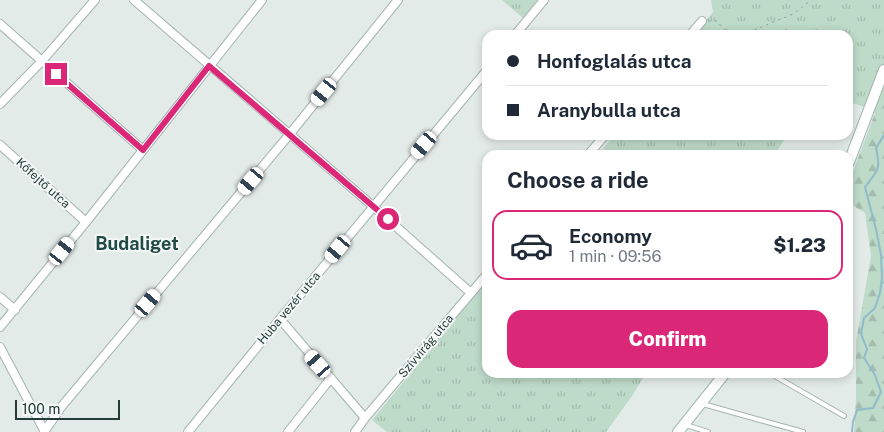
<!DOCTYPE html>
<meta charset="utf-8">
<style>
:root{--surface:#fff;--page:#f2f2f3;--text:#1f2937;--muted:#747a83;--line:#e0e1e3;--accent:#db2777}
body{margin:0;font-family:"Public Sans",sans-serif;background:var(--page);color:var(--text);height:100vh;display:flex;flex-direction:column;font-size:19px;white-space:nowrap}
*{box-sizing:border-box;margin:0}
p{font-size:16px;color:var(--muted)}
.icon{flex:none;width:28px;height:28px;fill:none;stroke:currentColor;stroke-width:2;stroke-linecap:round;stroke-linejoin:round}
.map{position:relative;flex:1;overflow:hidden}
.details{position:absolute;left:482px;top:150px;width:371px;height:228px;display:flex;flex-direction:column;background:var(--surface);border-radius:15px;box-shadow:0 2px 8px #0003}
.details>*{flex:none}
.guide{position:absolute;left:482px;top:30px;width:371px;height:110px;border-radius:15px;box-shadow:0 2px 8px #0003;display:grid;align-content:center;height:110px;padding:0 25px;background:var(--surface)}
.scale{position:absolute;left:15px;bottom:12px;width:105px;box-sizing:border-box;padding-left:5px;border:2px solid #243b38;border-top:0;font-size:14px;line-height:18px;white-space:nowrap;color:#243b38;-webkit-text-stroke:4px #f3f8f6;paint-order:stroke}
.end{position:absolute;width:22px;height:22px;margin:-11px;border:6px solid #db2777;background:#fff;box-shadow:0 0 0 2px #fff}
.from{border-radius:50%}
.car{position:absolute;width:15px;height:30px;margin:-15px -8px;border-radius:6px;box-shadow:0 0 4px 1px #0007;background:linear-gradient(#fff 24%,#345 0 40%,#fff 0 76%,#345 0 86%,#fff 0)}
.guide b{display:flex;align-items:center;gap:18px;height:48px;font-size:19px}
.guide b+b{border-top:1px solid var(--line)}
.guide i{width:12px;height:12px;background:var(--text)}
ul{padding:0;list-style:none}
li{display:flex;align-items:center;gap:15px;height:70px;margin:0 10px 8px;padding:0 15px;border:2px solid transparent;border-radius:15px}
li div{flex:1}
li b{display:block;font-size:19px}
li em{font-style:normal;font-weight:800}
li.on{border-color:var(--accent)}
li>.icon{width:45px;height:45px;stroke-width:1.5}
h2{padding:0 25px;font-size:22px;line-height:60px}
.action{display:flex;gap:10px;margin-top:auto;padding:10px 25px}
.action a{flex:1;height:58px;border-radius:15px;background:var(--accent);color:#fff;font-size:20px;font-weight:800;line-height:58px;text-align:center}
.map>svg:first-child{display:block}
</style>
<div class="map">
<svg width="884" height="432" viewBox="0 0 884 432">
<defs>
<pattern id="forest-firs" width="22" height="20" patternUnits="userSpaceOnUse" patternTransform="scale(1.25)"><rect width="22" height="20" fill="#bedac9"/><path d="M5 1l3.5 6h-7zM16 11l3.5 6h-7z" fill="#a3bcad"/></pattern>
<pattern id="park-tufts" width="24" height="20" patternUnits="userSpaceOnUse" patternTransform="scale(1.25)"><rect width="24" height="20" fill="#bedac9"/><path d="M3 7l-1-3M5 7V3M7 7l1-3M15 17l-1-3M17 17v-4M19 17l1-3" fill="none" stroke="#a3bcad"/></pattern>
</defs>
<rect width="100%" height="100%" fill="#e3ebe9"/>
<!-- forest -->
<path fill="url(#forest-firs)" d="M884,0V432H854L856,398V341L871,256L865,213L849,203V182L875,113L860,105L849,102V35Z"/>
<!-- park -->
<path fill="url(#park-tufts)" d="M502,0H539L523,18Z
M711,0H884V52L860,105L849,102V35H694L713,12Z
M614,135H787L775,155H598Z
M487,281L488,372L646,373L632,396L606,432H387L372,420Z"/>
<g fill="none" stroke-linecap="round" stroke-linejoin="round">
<!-- stream -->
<path stroke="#90bbcb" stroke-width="2" d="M852,432L853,422L857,410L873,408L881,392L875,375L864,358L867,349L861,334L864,318L875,308L880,293L882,278L881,255L876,229L865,187C878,170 881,170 876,148L884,135"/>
<defs>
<path id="service" d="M768,372L844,416
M703,404L803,432
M686,425L708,432"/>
<path id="minor" d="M134,0L374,207L471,293
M0,24L143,150
M515,35L544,0
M690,35L702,21
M0,104L42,61L95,0
M0,145L86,222
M588,155L605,135
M0,297L15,310
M280,319L365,418
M0,327L86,222L262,0
M0,347L45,432
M44,432L62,406L289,135L398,0
M188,432L280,319L488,69
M288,432L331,378
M355,432L365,418L488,273"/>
<path id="secondary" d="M849,162L884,70
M678,432L726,372"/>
</defs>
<!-- service casing -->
<use href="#service" stroke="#a6b3b0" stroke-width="6"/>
<!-- minor casing -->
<use href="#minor" stroke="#a6b3b0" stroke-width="10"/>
<!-- secondary casing -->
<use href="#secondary" stroke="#a2b6b1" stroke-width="12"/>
<!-- path -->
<path stroke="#86aca5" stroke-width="1" stroke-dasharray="2.5 4" stroke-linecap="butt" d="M708,21H717L729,35
M742,35L793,14L811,0"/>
<!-- service -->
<use href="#service" stroke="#fff" stroke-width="4"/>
<!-- minor -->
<use href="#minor" stroke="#fff" stroke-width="8"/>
<!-- secondary -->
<use href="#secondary" stroke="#fff" stroke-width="10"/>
</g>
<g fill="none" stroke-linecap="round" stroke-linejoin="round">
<!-- route -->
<path stroke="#db2777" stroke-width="6" d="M56,74L143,150L209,66L388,219"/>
</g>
<g text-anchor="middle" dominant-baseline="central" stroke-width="4" stroke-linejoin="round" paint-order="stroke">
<!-- street labels -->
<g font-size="12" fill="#243b38" stroke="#f3f8f6">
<text transform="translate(43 183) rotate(42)">Kőfejtő utca</text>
<text transform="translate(289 308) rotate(-50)">Huba vezér utca</text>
<text transform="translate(426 346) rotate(-50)">Szívvirág utca</text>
</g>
<!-- district labels -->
<g font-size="18" font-weight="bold" fill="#224b46" stroke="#f3f8f6">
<text x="137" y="243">Budaliget</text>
</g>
</g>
</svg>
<div class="scale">100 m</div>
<i class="end from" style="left:388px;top:219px"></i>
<i class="end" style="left:56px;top:74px"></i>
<i class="car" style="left:324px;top:92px;rotate:219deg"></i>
<i class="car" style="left:424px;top:145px;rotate:220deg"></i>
<i class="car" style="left:251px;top:181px;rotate:220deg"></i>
<i class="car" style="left:338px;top:249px;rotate:220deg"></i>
<i class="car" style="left:62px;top:251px;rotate:39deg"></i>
<i class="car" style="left:148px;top:303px;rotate:40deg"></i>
<i class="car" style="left:318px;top:364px;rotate:319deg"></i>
<div class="guide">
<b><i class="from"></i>Honfoglalás utca</b>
<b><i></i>Aranybulla utca</b>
</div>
<section class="details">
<h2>Choose a ride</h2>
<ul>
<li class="on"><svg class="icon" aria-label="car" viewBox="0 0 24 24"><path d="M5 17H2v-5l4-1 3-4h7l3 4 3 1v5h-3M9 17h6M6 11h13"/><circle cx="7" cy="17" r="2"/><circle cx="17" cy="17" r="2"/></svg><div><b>Economy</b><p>1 min · 09:56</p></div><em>$1.23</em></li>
</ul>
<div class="action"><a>Confirm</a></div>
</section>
</div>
